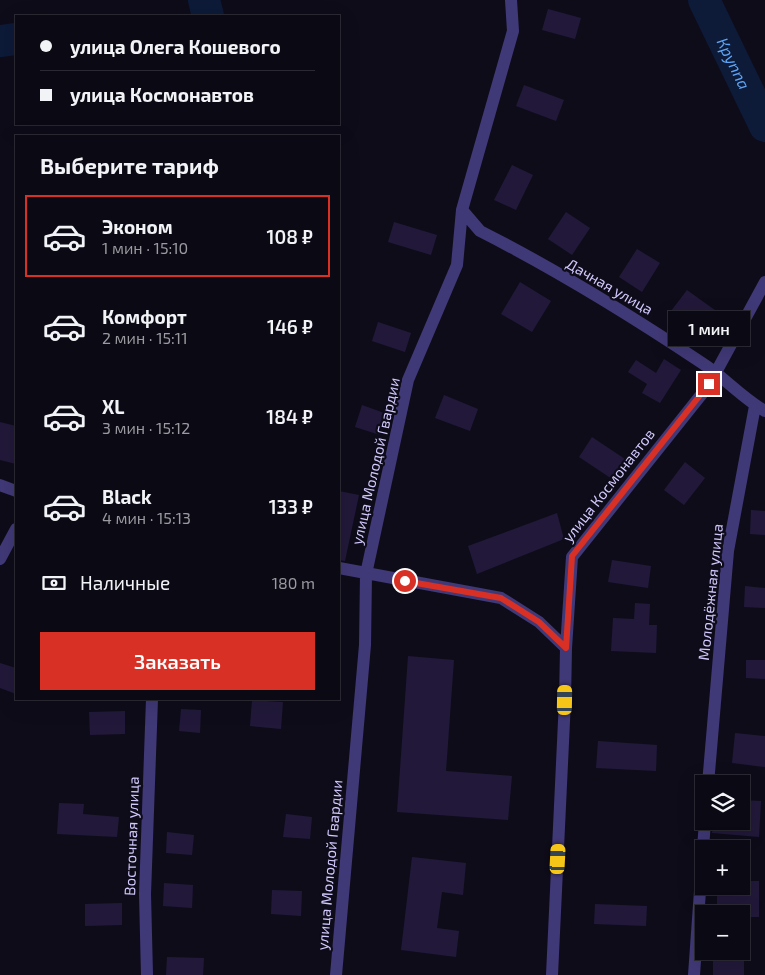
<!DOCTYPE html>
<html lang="ru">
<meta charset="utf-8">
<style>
:root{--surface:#0b0914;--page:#14121d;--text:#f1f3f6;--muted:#9a9aa0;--line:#2b2a34;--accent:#d93025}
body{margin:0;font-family:"Exo 2",sans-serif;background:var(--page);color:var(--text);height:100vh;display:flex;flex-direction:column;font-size:19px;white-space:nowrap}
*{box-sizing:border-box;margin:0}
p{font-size:16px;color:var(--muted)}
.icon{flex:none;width:28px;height:28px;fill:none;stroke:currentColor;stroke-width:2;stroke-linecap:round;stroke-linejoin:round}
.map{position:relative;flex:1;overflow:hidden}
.sheet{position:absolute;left:15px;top:135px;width:325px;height:565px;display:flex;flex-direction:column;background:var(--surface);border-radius:0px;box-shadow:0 5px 20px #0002,0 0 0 1px var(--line)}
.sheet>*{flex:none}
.banner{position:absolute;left:15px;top:15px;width:325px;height:110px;border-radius:0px;box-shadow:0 5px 20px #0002,0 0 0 1px var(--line);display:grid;align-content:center;height:110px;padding:0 25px;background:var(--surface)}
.controls{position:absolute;left:695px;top:775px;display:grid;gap:10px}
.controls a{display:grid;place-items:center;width:55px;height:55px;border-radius:0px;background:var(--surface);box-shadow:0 5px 20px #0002,0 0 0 1px var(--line);font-size:25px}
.end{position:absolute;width:22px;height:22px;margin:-11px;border:6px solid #d93025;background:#fff;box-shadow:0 0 0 2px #fff}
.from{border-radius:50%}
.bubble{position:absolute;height:35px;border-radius:0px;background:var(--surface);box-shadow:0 5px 20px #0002,0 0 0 1px var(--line);font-size:16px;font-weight:600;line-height:35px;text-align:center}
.car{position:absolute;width:15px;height:30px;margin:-15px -8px;border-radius:6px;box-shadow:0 0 4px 1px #0007;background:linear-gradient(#f5c518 24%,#345 0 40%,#f5c518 0 76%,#345 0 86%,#f5c518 0)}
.banner b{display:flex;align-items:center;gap:18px;height:48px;font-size:19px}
.banner b+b{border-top:1px solid var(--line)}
.banner i{width:12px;height:12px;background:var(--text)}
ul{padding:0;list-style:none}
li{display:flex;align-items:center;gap:15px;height:82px;margin:0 10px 8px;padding:0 15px;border:2px solid transparent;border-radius:0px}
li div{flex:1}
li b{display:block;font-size:19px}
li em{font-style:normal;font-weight:600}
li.selected{border-color:var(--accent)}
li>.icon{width:45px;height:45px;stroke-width:1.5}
h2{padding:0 25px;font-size:22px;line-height:60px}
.pay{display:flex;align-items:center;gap:12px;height:55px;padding:0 25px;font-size:19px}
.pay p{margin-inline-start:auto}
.button{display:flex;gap:10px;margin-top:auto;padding:10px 25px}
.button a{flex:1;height:58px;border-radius:0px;background:var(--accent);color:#fff;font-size:20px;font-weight:600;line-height:58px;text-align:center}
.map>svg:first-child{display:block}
</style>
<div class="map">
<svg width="765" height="975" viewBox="0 0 765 975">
<rect width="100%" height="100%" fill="#0f0c1a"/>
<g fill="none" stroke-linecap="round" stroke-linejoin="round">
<!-- river -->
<g stroke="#0d1a38" stroke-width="32">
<path d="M204,0L208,16"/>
<path id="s1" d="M704,0L765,126"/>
<path d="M0,41L16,39"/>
</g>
</g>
<!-- building -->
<path fill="#22193a" d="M548,9L581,18L575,39L542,30Z
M524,85L564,100L556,121L516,106Z
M512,165L533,175L516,210L494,200Z
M566,212L590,228L572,255L548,239Z
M394,222L437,235L431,255L388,242Z
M637,249L660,263L642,292L619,277Z
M520,282L551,301L532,332L501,314Z
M687,290L719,313L704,334L671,311Z
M378,322L411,333L405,352L372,341Z
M664,359L681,370L660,403L642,393L647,384L628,372L636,360L656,373Z
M444,395L478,409L470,431L435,418Z
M362,405L387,414L380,435L355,427Z
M0,422L16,426V464L0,460Z
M592,437L628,461L615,481L579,457Z
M685,462L705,478L684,505L664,490Z
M339,491L359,495L345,561L339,560Z
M751,510L765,511V535L750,534Z
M557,513L564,539L477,574L468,546Z
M612,560L651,566L648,588L608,582Z
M745,586L765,588V608L744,607Z
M635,603L650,604L649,625H657L656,653L611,651L613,618L634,619Z
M408,656L454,660L446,771L512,776L508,820L397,812Z
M746,660H765V679L746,678Z
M0,663L16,668V694L0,688Z
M252,700L283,702L281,729L250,726Z
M181,709L201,710L200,733L179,731Z
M125,711V734L90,735L89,712Z
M735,733L765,736V767L732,763Z
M598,741L657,745L656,771L596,768Z
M741,800L761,801L759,837L712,833L713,821H741Z
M59,803L84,804L83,814L119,817L117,837L57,834Z
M286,814L312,817L310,839L283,837Z
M167,832L194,835L192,855L166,853Z
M412,857L466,863L463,895L442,892L437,928L459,931L456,957L401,950Z
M741,881H759V917H741V914H717V886H741Z
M164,883L193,885L192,908L163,906Z
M272,890L302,891L301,916L271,914Z
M122,903V925L85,926V904Z
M595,904L647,906L646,926L594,924Z
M713,951H744V975H713Z
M167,957L204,958L203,975H166Z"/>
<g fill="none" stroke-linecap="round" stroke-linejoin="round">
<!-- minor -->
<path stroke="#403977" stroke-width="12" d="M462,210L480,231C557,270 630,315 702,363C724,377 742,398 765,411
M0,485L16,491
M0,559L16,529
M339,568L501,598L539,622L566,648
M708,784L728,551L755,406
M147,975L145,894L152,699
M336,975L365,645L366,574L408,380L457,265L462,210L513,31L511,0
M552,975L565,700L566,648L572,557L709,385L765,282
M694,975L705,821"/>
</g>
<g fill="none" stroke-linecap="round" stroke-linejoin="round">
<!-- route -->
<path stroke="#d93025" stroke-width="6" d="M405,581L501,598L539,622L566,648L572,556L709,384"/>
</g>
<g text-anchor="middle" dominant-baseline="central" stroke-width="4.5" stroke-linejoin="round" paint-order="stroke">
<!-- street labels -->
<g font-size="15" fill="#d1c8fc" stroke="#0f0c1a">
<text transform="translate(610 286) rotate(30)">Дачная улица</text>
<text transform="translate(375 461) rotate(-77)">улица Молодой Гвардии</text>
<text transform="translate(608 485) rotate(-52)">улица Космонавтов</text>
<text transform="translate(710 592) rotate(-84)">Молодёжная улица</text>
<text transform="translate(131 836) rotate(-88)">Восточная улица</text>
<text transform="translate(329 865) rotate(-85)">улица Молодой Гвардии</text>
</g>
<!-- water labels -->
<g font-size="16" font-style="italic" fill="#5ca4f5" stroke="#0f0c1a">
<text stroke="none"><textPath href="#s1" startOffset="70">Круппа</textPath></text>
</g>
</g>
</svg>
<div class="controls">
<a><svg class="icon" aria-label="layers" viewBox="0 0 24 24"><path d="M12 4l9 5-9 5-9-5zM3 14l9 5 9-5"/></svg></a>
<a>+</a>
<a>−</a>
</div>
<i class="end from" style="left:405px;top:581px"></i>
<i class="end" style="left:709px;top:384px"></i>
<div class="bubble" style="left:668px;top:311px;width:82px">1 мин</div>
<i class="car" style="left:565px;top:700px;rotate:1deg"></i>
<i class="car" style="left:558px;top:859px;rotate:3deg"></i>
<div class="banner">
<b><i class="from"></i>улица Олега Кошевого</b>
<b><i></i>улица Космонавтов</b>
</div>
<section class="sheet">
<h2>Выберите тариф</h2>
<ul>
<li class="selected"><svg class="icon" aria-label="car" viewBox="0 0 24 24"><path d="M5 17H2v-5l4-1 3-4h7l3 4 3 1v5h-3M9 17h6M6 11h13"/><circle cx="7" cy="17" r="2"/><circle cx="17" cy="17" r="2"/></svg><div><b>Эконом</b><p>1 мин · 15:10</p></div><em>108 ₽</em></li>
<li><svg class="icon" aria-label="car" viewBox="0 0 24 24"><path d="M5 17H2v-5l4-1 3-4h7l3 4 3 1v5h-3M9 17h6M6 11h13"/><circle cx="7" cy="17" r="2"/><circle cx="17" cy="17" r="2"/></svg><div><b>Комфорт</b><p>2 мин · 15:11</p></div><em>146 ₽</em></li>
<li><svg class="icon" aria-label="car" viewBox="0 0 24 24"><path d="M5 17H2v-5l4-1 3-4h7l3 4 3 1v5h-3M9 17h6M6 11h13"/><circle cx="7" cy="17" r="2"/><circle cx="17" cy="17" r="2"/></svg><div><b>XL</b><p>3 мин · 15:12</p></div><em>184 ₽</em></li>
<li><svg class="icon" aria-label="car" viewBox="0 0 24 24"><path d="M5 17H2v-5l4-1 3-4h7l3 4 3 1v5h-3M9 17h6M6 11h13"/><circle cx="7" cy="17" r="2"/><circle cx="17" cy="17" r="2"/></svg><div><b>Black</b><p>4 мин · 15:13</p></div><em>133 ₽</em></li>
</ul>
<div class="pay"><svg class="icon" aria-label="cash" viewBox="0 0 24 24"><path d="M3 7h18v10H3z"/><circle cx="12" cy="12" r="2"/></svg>Наличные<p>180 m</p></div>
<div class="button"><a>Заказать</a></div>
</section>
</div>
